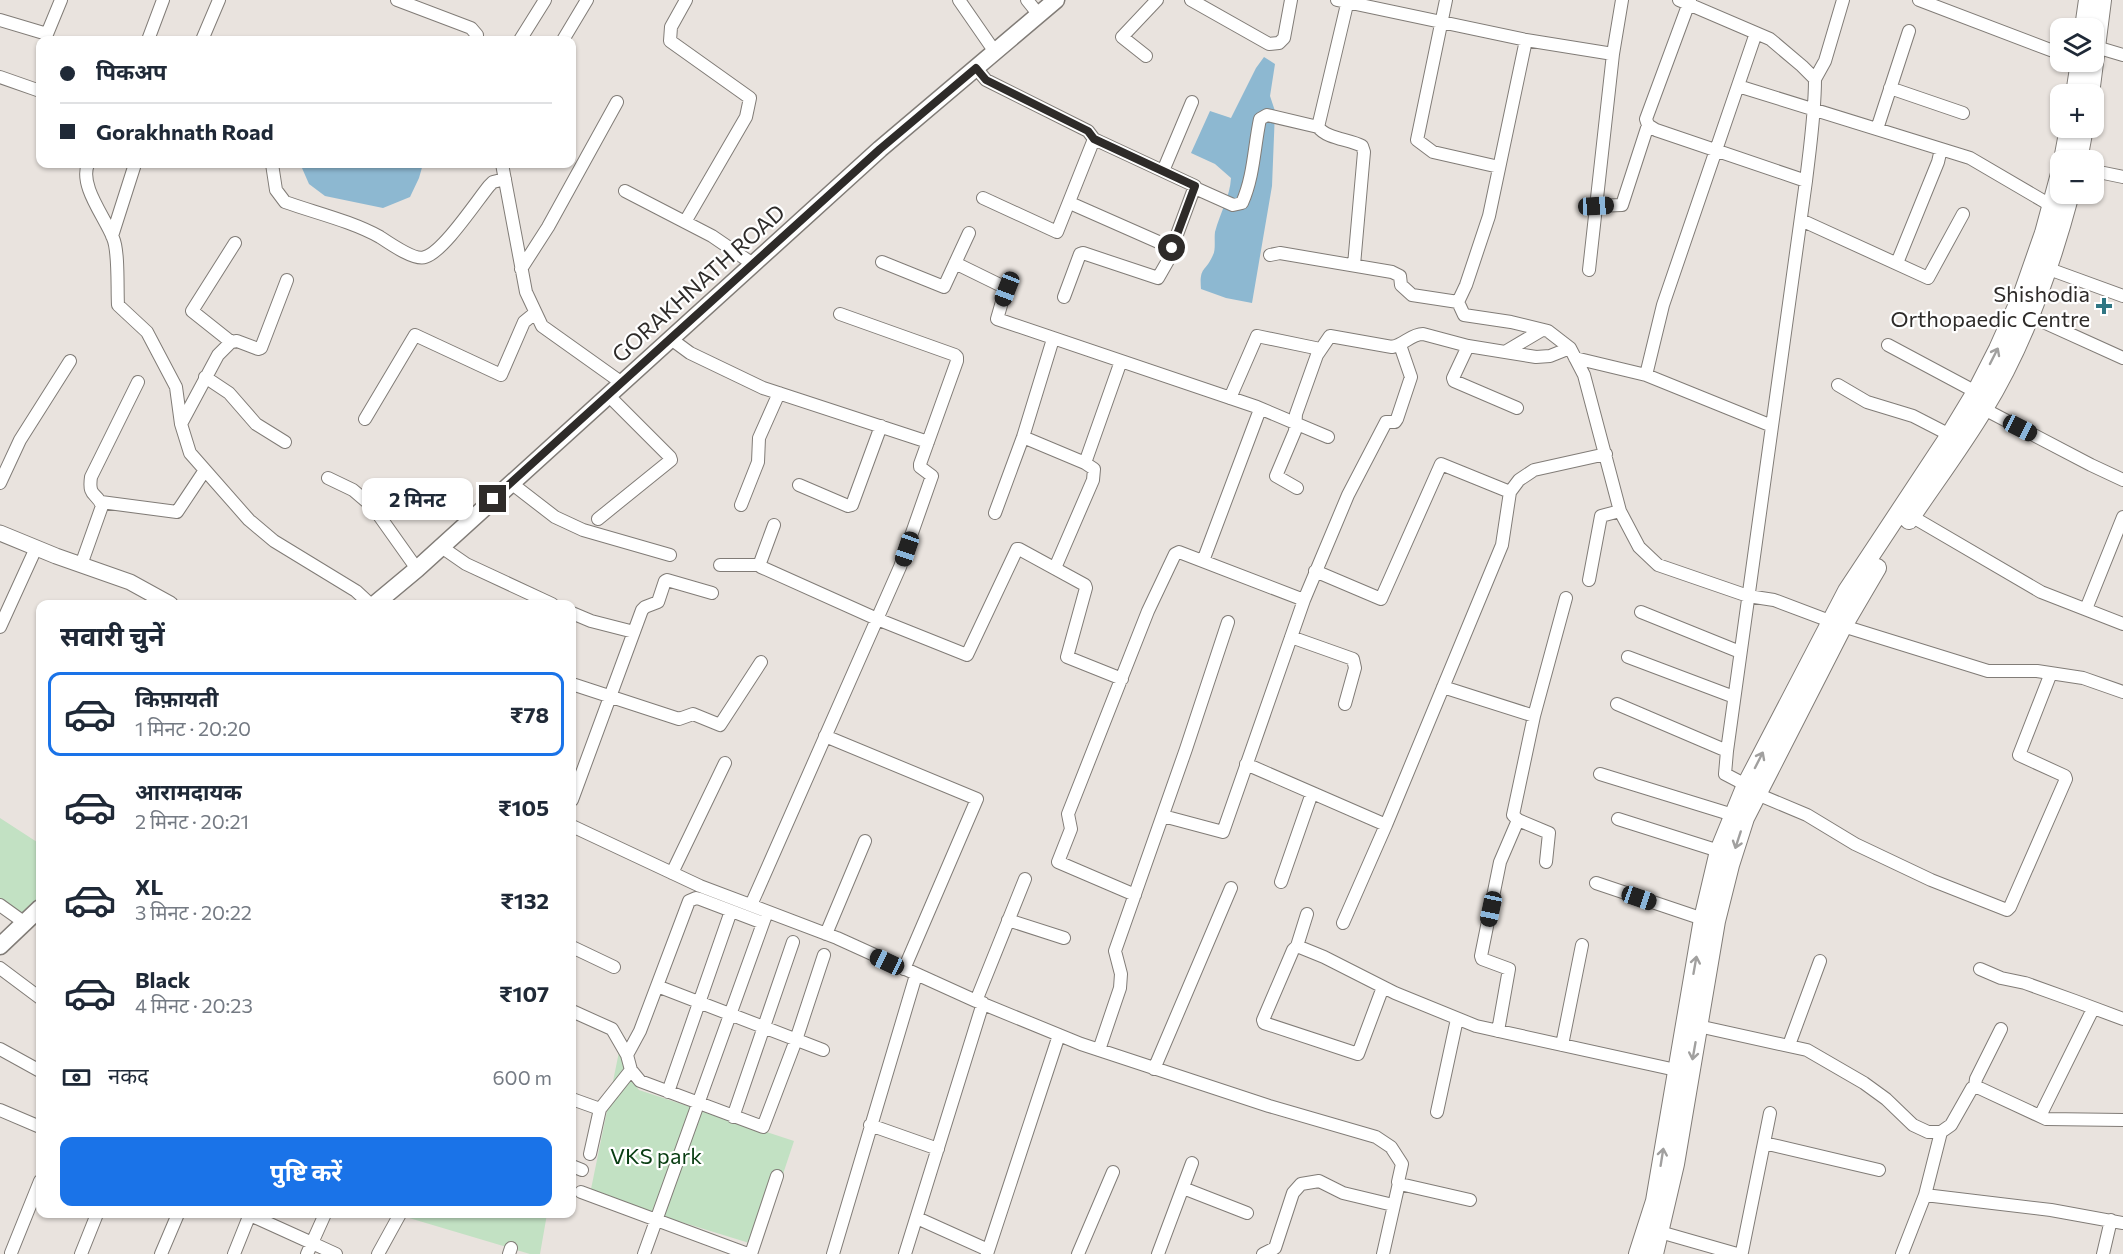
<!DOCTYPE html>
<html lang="hi">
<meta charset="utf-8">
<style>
:root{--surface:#fff;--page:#f6f6f7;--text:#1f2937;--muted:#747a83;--line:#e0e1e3;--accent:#1a73e8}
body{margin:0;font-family:Commissioner,"Noto Sans Devanagari",sans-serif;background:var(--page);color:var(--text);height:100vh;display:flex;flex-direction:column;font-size:22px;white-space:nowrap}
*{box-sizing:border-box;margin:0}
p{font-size:20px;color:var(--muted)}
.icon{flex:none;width:33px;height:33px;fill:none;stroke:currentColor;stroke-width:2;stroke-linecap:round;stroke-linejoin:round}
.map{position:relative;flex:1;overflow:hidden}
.panel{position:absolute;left:36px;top:600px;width:540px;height:618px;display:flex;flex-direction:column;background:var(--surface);border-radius:12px;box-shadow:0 2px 4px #0004}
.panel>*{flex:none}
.top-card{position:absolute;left:36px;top:36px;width:540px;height:132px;border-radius:12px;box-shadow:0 2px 4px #0004;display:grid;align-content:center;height:132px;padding:0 24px;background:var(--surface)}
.fabs{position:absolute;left:2050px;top:18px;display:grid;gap:12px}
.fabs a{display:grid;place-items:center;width:54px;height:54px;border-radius:12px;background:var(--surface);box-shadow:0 2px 4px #0004;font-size:30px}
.end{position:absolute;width:27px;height:27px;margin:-14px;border:8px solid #2e2b29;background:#fff;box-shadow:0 0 0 3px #fff}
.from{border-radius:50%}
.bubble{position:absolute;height:42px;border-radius:12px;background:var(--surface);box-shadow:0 2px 4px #0004;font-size:20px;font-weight:700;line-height:42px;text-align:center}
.car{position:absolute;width:18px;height:36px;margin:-18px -9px;border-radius:8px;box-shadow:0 0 4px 2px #0007;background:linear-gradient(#222 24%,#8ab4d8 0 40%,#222 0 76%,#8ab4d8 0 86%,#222 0)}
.top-card b{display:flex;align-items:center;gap:21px;height:57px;font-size:22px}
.top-card b+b{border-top:2px solid var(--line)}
.top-card i{width:15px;height:15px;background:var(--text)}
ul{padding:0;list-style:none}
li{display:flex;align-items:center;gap:18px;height:84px;margin:0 12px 9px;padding:0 12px;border:3px solid transparent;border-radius:12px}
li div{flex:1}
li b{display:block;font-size:22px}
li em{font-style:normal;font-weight:700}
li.current{border-color:var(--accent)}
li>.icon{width:54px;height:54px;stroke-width:1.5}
h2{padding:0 24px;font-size:27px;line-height:72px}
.pay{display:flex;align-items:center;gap:15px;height:66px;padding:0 24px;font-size:22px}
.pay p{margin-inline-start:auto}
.primary-button{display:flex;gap:12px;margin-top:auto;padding:12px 24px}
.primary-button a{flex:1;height:69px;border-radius:12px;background:var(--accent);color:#fff;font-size:24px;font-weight:700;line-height:69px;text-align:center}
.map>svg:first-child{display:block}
</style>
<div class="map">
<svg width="2123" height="1254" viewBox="0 0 2123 1254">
<rect width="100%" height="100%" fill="#e9e3de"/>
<!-- green -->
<path fill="#c2e1c3" d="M0,818L40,844V906L25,920L0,902Z
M620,1047L628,1076L639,1090L794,1141L759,1246L590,1194Z
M400,1214H547L540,1254H530L399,1215Z"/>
<!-- water -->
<path fill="#8db8d1" d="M1264,57L1275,64L1270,96L1275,111L1272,186L1252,303L1226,298L1201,289C1199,266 1206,272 1213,255C1216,249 1214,239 1215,232C1220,213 1230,197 1231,178L1215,164L1191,153L1210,111L1231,118L1256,68Z
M303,164H423L419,178L410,197L383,208L325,196L309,184L302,168Z"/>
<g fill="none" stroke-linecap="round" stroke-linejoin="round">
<defs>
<path id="minor" d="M397,0L471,28L477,35V40
M959,0L995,52
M1027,0L1039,15
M1191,0L1269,44L1279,43L1284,38L1291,0
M1337,0L1526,40L1489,216L1466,285L1458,302L1464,315L1511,322L1548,331L1570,348L1584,375L1620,511L1639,547L1658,565L1748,596L1774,600L1843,626L1988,671H2037L2083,678L2123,692
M1348,0L1318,127C1327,139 1349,139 1362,146L1364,152L1354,265
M1446,0L1417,140L1433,152L1499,167
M1679,0L1770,39L1802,66L1815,79C1815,114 1810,147 1806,181L1727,751L1725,774L1746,785
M1690,0L1646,119L1648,125L1656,130L1806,181
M1919,0L2061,54
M0,20L47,34L61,0
M148,40L163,0
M202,40L219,0
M520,40L545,0
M563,40L587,0
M1526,40L1613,54
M2096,47L2123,55
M1146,56L1122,37L1157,0
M976,68L986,80L1088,131L1094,139L1057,232L983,198
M0,77L40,91
M1815,79L1825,61L1843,0
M1738,86L1970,158L2052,206
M1890,88L1963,113
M1877,129L1909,31
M1094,139L1195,186L1172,248
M88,164C79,186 105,217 113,238C119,251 117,289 118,305L147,332L176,387L181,424L190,453L249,520L274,541L356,591L370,604
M272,164L276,190L285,202C316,213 351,221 380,237C389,243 415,261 425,257C443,252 476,202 489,186L493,182L505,179
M502,164L526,292L542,326L622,383
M1163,171L1192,102
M2094,171L2123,177
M1195,188L1233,205L1242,203C1254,176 1254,147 1260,119L1267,115L1318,127
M625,191L712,236L753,264
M1596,206L1622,205L1648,125
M1801,220L1928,278L1963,214
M685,222L746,117L750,98L670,41L671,27L686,0
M112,236L135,164
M1270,255L1280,253L1392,272L1400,276L1401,285L1412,295L1458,302
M882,262L944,287L969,233
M955,263L1006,288L997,319L1257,407L1259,412L1203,561
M1897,263L1938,162L1941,149
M521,269L548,227L617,102
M2049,269L2123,296
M1589,270L1613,54L1622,0
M1064,297L1080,254L1083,253L1158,278L1170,257L1172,248L1070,203
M2030,316L2123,358
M671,339L690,353L763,388L928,442
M231,342L192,311L235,243
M1888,345L1976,392
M1468,346L1453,378L1454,381L1517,408
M1505,352L1542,330
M1575,358L1646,375L1772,426
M1646,375L1663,305L1756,33
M205,377L229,393L256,424L285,442
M1838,385L1867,402L1913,416L1950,435
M1230,398L1257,336L1320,349
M1257,407L1328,437
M1984,409L2091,465L2123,480
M365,419L415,335L501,375L524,322L535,313
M181,424L218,355L231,342L237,341L258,349L261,348L287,280
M1023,437L1085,463L1094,469L1093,480L1055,568
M1085,463L1121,361
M328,478L353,490L373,507L417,569
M0,483L20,440L70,361
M511,483L555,517L583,530L670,555
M799,485L848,506L852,505L881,426
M1297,488L1276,476L1295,431L1296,414L1317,355L1330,336L1392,347C1404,345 1411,334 1423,334L1468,346L1536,357L1550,356L1570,348
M101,502L177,512L205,470
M741,505L758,462L759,438L779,393
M995,513L1023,437L1053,339
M1911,516L2041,592L2123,624
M598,519L671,460L670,457L608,395
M774,525L760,563L761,567L877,619L967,655L1017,549H1019L1085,585L1086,588L1067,657L1122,679
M440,546L466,564L552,604
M81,565L102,506C97,492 88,498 91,477L138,382
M720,565H759
M1315,571L1381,599L1441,464L1510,492
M1589,580L1601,516L1620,511
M1304,600L1348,495L1386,422H1395L1397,419L1411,377L1400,345
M2086,609L2123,517
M1641,612L1740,652
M572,613L591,621L634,632
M0,627L36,548
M1291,637L1353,659L1355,668L1345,704
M1628,657L1734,697
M572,684L679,719L693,714L720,725L761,662
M1443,687L1534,716
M1617,704L1727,751
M825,736L977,799L904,969
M1246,764L1386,825L1343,923
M1600,774L1733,815
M1757,794L1807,815L1855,844L1931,880L2007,910L2010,907L2066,779L2065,776L2019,755L2051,673
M572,800L642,610L645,607L658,602L665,581L667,580L712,593
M1618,819L1719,851
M1386,825L1502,545L1510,492L1519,480L1534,470L1606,454
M572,826L700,886L837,938L976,1001L1081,1044L1269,1106L1376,1137L1391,1147L1402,1164L1398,1182L1400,1184L1470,1200
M1546,862L1549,833L1518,820L1513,815L1534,716L1566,598
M672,873L725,763
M1281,882L1312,793
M1596,883L1703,919
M1135,895L1058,862L1071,829L1068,814L1148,611L1175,554L1179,552L1304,600L1223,832L1163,816
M0,905L25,923
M751,905L900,567L932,476L920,467V464L957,361V357L955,355L840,314
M1307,914L1297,946L1324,957L1395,993L1476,1026L1676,1070
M1008,920L1064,938
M826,934L865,841
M1297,946L1293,950L1263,1020L1264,1023L1358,1054L1383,987
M572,947L614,967
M0,968L40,998
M1980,969L2001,978L2025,983L2075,1001L2123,1019
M657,986L823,1050
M976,1001L1025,879
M572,1011L612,1029L627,1055L631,1070L640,1081L763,1127L796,1040L824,955
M1698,1026L1807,1050L1864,1083L1886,1099L1913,1125L1928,1132H1941L1951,1125L1972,1088L1975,1086L2046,1119L2123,1120
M1498,1031L1509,969L1482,959L1481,956L1500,862L1518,820
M1562,1045L1582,945
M1789,1045L1820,961
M0,1049L40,1071
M1099,1050L1120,988L1121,974L1115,951L1186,749L1228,622
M627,1055L640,1031L689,901L696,898L700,899L763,923
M1154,1069L1231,888
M1975,1086L1976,1079L2001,1029
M668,1092L731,911
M572,1099L600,1109L631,1070
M0,1110L40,1127
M1437,1112L1457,1019
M2040,1116L2093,1009
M733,1117L793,942
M870,1125L938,1149
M1764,1143L1879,1170
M590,1154L600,1109
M572,1166L582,1170
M1183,1188L1247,1213
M581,1192L748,1254
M1925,1195L2051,1210L2123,1223
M248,1214L312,1243L325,1214
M917,1218L988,1250
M1660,1232L1737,1254L1742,1252L1770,1113
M11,1253L40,1181
M81,1254L97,1214
M161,1254L178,1214
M234,1254L250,1214
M307,1254L312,1243L336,1254
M378,1254L400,1214
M509,1254L511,1248
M644,1254L767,912
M751,1254L777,1176
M833,1254L916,975
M905,1254L983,1003
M987,1254L1059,1035
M1078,1254L1113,1172
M1158,1254L1192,1163
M1263,1254L1275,1248L1293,1193L1301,1184L1319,1181L1343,1193L1393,1205
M1383,1254L1399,1183
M1902,1254L1925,1195L1941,1132
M2103,1254L2111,1220"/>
<path id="tertiary" d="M0,533L56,556L130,582L170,604"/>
<path id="secondary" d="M375,604L417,569L880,149L1056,0
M0,946L40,908"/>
<path id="primary" d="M2084,28L2088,0
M2075,94L2080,62
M2090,94L2102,0
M2063,160L2069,128
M2078,160L2084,128
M1909,520C1933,484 1960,448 1983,410C2024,344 2050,269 2070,194
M1638,1254L1655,1201L1703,919L1719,851L1746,785L1847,591L1950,435L1976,392L1998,349L2023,293L2044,233L2061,170
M1654,1254L1675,1164L1716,921L1730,865L1745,818L1843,626L1877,568"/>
</defs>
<!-- minor casing -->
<use href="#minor" stroke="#817c77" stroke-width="14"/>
<!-- tertiary casing -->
<use href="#tertiary" stroke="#817c77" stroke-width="17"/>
<!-- secondary casing -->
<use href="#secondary" stroke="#817c77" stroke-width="19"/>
<!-- primary casing -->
<use href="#primary" stroke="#817c77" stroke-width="20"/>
<!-- minor -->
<use href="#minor" stroke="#fff" stroke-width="12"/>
<!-- tertiary -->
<use href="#tertiary" stroke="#fff" stroke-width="15"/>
<!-- secondary -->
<use href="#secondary" stroke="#fff" stroke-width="16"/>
<!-- primary -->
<use href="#primary" stroke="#fff" stroke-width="18"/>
</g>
<!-- one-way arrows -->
<defs><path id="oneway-shaft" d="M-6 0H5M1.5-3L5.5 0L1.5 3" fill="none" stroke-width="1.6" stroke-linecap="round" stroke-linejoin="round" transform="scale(1.5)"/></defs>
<g stroke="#a1a09f">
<use href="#oneway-shaft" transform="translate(1994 356) rotate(-63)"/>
<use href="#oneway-shaft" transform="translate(1759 760) rotate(-63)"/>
<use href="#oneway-shaft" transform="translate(1738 840) rotate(108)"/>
<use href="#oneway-shaft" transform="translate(1695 965) rotate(-80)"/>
<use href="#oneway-shaft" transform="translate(1694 1051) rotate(100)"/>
<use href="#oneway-shaft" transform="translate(1662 1157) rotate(-81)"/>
</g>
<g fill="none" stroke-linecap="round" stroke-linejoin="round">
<!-- route -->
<path stroke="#2e2b29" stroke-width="8" d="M493,499L880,149L976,68L986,80L1088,131L1094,139L1195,186L1172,248"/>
</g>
<!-- markers -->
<path fill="#307683" stroke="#fff" stroke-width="2" d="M2101 297h6v6h6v6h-6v6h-6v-6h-6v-6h6z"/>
<g text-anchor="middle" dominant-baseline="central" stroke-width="4.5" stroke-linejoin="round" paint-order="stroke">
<!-- street labels -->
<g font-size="22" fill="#2e2b29" stroke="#fff">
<text transform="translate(698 283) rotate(-42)">GORAKHNATH ROAD</text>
</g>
<!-- poi labels -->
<g font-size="22" fill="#2e2b29" stroke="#fff" text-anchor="end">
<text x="2090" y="293">Shishodia<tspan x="2090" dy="25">Orthopaedic Centre</tspan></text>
</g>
<!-- park labels -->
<g font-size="22" fill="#083d12" stroke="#fff">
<text x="656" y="1155">VKS park</text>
</g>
</g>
</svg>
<div class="fabs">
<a><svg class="icon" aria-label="layers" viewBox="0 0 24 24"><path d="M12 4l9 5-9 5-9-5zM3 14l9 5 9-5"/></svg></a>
<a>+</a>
<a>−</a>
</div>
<i class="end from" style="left:1172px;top:248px"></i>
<i class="end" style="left:493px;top:499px"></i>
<div class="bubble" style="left:362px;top:478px;width:111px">2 मिनट</div>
<i class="car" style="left:1596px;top:206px;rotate:87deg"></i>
<i class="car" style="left:1007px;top:289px;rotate:201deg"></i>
<i class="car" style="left:2020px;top:428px;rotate:117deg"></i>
<i class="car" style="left:907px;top:549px;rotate:199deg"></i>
<i class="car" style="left:1639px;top:898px;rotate:109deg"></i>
<i class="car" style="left:1491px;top:909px;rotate:192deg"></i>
<i class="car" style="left:887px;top:962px;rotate:295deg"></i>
<div class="top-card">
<b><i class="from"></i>पिकअप</b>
<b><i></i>Gorakhnath Road</b>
</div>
<section class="panel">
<h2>सवारी चुनें</h2>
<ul>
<li class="current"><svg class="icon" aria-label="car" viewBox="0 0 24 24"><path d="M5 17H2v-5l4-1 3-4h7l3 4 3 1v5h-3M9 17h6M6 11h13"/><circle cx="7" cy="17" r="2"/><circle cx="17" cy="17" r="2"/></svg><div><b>किफ़ायती</b><p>1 मिनट · 20:20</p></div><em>₹78</em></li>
<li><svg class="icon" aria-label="car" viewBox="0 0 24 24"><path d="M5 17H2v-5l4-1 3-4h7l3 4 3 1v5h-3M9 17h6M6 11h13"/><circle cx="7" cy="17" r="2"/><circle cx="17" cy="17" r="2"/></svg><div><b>आरामदायक</b><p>2 मिनट · 20:21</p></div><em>₹105</em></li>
<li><svg class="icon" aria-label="car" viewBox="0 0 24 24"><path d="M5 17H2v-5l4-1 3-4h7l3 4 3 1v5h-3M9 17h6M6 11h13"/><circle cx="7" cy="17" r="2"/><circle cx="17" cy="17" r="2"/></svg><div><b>XL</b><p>3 मिनट · 20:22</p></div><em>₹132</em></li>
<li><svg class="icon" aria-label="car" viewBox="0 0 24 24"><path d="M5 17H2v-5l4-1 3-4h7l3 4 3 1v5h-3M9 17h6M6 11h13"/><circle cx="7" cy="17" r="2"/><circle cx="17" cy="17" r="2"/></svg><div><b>Black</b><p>4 मिनट · 20:23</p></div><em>₹107</em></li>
</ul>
<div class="pay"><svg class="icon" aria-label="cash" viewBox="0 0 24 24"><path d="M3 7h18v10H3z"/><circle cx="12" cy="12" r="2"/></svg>नकद<p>600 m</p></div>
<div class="primary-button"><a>पुष्टि करें</a></div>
</section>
</div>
